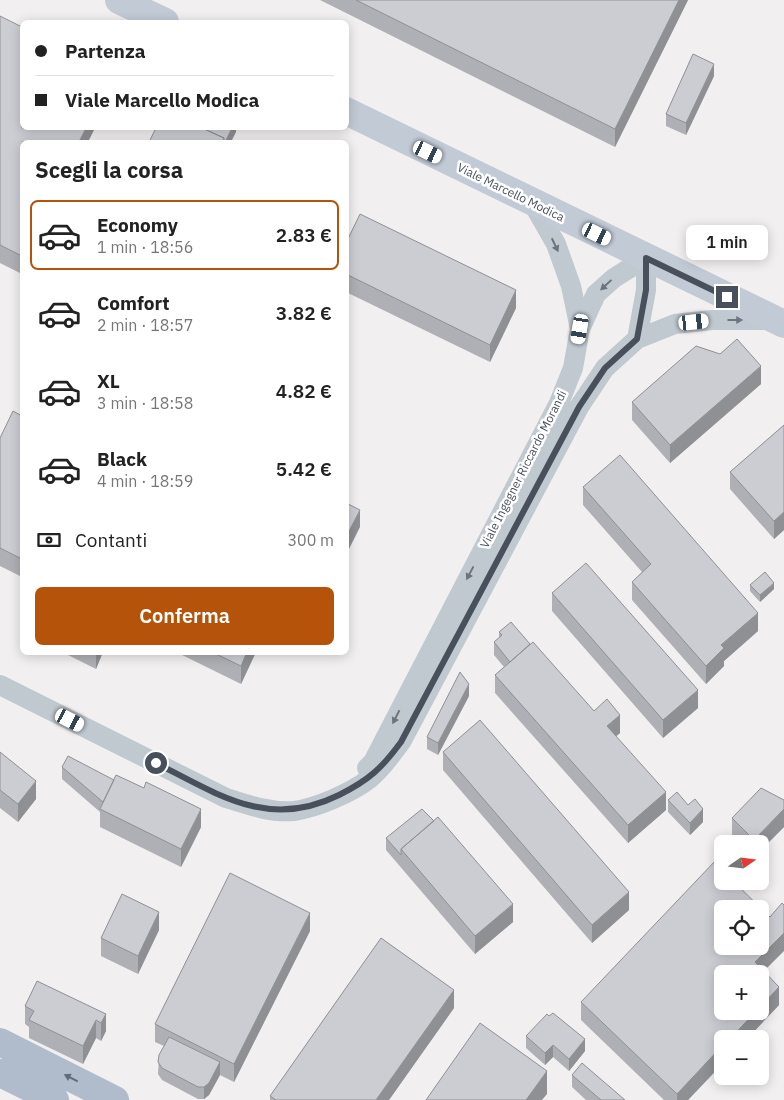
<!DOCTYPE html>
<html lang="it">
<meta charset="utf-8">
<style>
:root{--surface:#fff;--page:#f2f2f2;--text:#222;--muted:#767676;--line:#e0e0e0;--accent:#b45309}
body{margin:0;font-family:"IBM Plex Sans",sans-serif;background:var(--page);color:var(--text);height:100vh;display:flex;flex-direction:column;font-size:19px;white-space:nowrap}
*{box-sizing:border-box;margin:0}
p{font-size:16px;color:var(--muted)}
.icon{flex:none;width:28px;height:28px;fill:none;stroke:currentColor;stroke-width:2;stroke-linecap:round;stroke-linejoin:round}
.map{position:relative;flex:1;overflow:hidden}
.sheet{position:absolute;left:20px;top:140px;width:329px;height:515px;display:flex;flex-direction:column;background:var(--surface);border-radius:8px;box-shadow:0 2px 12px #0003}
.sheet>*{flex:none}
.hud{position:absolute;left:20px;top:20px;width:329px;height:110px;border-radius:8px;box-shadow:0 2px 12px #0003;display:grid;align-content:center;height:110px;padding:0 15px;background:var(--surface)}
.needle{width:32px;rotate:76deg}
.tools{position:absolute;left:714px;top:835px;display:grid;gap:10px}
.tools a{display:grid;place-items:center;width:55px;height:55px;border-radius:8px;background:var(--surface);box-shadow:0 2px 12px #0003;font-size:25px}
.end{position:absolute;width:22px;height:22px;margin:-11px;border:6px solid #48505b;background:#fff;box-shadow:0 0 0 2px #fff}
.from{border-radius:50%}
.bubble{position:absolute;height:35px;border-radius:8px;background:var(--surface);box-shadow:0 2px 12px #0003;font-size:16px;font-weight:600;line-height:35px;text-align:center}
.car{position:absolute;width:15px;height:30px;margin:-15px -8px;border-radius:6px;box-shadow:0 0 4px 1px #0007;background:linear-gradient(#fff 24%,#345 0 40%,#fff 0 76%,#345 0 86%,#fff 0)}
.hud b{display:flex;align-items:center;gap:18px;height:48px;font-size:19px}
.hud b+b{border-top:1px solid var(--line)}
.hud i{width:12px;height:12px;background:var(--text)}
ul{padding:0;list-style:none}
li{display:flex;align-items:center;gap:15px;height:70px;margin:0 10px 8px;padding:0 5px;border:2px solid transparent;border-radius:8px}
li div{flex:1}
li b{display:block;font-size:19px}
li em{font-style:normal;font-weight:600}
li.current{border-color:var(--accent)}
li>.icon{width:45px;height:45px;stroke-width:1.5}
h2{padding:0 15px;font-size:22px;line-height:60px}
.pay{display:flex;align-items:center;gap:12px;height:55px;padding:0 15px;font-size:19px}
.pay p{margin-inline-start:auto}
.cta{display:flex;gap:10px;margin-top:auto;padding:10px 15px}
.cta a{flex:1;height:58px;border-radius:8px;background:var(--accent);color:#fff;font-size:20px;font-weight:600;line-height:58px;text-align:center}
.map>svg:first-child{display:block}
</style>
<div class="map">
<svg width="784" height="1100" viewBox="0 0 784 1100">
<rect width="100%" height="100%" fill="#f1efef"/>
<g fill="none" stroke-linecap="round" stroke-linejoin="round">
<!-- street -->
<path stroke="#c0c8d0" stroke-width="20" d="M532,202L556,244L571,286L580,329
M637,339L675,324L712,320H772
M0,685L226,798C248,805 271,813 294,811C316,808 351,793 369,779C382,769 391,755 401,742L579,407L605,368L637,339L646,290V258
M367,768L373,762L559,403L573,368L580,329L596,294L614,278L646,258"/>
<!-- secondary -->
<path stroke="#c2cad6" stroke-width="28" d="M119,0L165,22
M346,111L784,324"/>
<!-- primary -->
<path stroke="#b0bbcc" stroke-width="28" d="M0,1042L115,1100
M0,1073L55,1100"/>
</g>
<!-- wall -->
<path fill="#afb0b5" d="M320,0H688L615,147Z
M0,16L22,142V274L0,263Z
M714,76L686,135L666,126V114Z
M346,243L516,308L490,362L346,292Z
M720,354L761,384L670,463L632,420V402Z
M22,416V577L0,566V438Z
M784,425V530L774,539L730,489V472Z
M583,487L758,631L724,661V666L706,684L632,600V582L642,572L583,505Z
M750,585L774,589L760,602L750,591Z
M552,593L698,708L663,738L552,611Z
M499,632L530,644L594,711L620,733L616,736L666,810L628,843L495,693V675L504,667L494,655V642L499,638Z
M62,652H103L96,669Z
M176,652H256L241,684Z
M469,696L438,755L427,749V737Z
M0,752L36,799L18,822L0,808Z
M443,752L629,910L592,943L443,770Z
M62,767L201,827L181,867L100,827V812L62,779Z
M668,800L703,822L690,835L668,812Z
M784,800V827L760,851V844H740L732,836V818Z
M386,838L513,922L475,954L386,850Z
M159,930L138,974L101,956V938Z
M310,931L234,1082L220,1075L209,1095L204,1099H198L162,1080L158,1074L159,1055L164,1046L155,1042V1024Z
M764,971L779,1005L688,1100H664L581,1020V1002Z
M25,1006L106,1014V1031L101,1041L96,1038L83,1064L29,1038V1027L25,1024Z
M454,1008L389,1100H270V1096Z
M549,1016L585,1051L569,1071L553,1057L545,1065L526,1048V1036Z
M572,1075L625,1100H586L572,1087Z"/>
<!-- shaded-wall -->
<path fill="#8f9094" d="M679,0H688L615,147V129Z
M714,64V76L686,135V123Z
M86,128H95L88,142H79Z
M232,128H236V132L231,142H225Z
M516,290V308L490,362V345Z
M761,366V384L670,463V445Z
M360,510V527L346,555V537Z
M784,512V530L774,539V521Z
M774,583V589L760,602V595Z
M758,613V631L724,661V666L706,684V666L721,645Z
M96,652H103L96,669Z
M247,652H256L241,684V666Z
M469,684V696L438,755V743Z
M698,690V708L663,738V720Z
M620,715V733L607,744V726Z
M36,781V799L18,822V804Z
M666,792V810L628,843V825Z
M201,809V827L181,867V849Z
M703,809V822L690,835V823Z
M784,809V827L760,851V844H754V840Z
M629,892V910L592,943V925Z
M513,904V922L475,954V936Z
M159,912V930L138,974V956Z
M310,913V931L234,1082V1064Z
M784,933V951L760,975L755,962Z
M779,987V1005L747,1039H730L756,1011H760V1007Z
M454,990V1008L389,1100H376Z
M106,1014V1031L101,1041V1023Z
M96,1020V1038L83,1064V1046Z
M585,1039V1051L569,1071V1059Z
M553,1045V1057L545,1065V1053Z
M722,1046V1064L688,1100H677V1094Z
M220,1062V1075L209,1095L204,1099V1087Z
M547,1071V1094L542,1100H526Z"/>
<!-- building -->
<path fill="#cccdd3" stroke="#8f9094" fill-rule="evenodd" d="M356,0H679L615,129Z
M0,16L22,27V128H86L79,142H22V256L0,245Z
M693,54L714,64L686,123L666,114Z
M156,128H202L224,138L222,142H149Z
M202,128H232L225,142H224V138Z
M360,214L516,290L490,345L346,274V243Z
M737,339L761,366L670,445L632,402L696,346L720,354Z
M13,411L22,416V559L0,548V438Z
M784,425V512L774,521L730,472Z
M620,455L758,613L721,645L724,648L706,666L632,582L651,564L583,487Z
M346,503L360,510L346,537Z
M586,563L698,690L663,720L552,593Z
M765,572L774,583L760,595L750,585Z
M511,622L530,644L510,662L494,642L502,635L499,632Z
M533,642L594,711L607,699L620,715L607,726L666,792L628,825L495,675Z
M212,652H247L241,666Z
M460,672L469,684L438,743L427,737Z
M480,720L629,892L592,925L443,752Z
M0,752L36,781L18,804L0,790Z
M68,756L114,780L103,802L62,767Z
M116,775L144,788L146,782L201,809L181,849L100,809Z
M761,788L784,800V809L754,840L732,818Z
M677,792L688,805L695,799L703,809L690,823L668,800Z
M422,809L434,821L401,849V855L386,838Z
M438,817L513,904L475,936L401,849Z
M717,859L722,864V881H733L770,917L782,903L784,905V933L755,962L779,987L760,1007V974H722V1011H756L730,1039H722V1046L677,1094L581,1002ZM722,909H760V946H722Z
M230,873L310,913L234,1064L155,1024Z
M122,894L159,912L138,956L101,938Z
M381,938L454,990L376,1100H276L270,1096Z
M37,981L106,1014L101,1023L96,1020L83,1046L29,1020L34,1011L25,1006Z
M553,1013L585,1039L569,1059L553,1045L545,1053L526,1036L547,1014L549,1016Z
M480,1023L547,1071L526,1100H426Z
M169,1037L220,1062L209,1083L204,1087H198L162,1068L158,1062L159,1055Z
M582,1063L625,1100H601L572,1075Z"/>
<!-- one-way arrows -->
<defs><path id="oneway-solid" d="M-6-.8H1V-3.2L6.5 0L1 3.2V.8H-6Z" transform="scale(1.25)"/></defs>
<g fill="#6c747e">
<use href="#oneway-solid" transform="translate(555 245) rotate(65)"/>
<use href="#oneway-solid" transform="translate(606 285) rotate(137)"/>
<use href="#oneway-solid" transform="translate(735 320)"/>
<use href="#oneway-solid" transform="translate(470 573) rotate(118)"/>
<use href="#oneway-solid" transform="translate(396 717) rotate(117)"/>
</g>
<use fill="#626b77" href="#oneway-solid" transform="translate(71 1078) rotate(-153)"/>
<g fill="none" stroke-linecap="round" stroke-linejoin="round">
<!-- route -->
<path stroke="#48505b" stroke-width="6" d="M156,763C219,795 269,830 339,795C369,780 382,768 401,742L579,407L605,368L637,339L646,290V258L727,297"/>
</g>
<g text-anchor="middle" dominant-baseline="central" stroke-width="5" stroke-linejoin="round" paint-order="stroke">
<!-- street labels -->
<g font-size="12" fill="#48505b" stroke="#fff">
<text transform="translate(511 192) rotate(26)">Viale Marcello Modica</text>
<text transform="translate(523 469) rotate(-63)">Viale Ingegner Riccardo Morandi</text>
</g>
</g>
</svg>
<div class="tools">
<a><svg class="needle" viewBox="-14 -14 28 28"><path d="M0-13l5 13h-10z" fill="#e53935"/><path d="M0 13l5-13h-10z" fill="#767676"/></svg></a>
<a><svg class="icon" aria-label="locate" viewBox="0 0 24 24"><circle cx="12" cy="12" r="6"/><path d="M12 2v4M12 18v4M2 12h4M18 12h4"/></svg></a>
<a>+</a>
<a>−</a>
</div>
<i class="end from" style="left:156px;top:763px"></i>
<i class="end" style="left:727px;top:297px"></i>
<div class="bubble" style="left:686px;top:225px;width:82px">1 min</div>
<i class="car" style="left:428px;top:152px;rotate:116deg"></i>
<i class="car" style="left:597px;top:234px;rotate:116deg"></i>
<i class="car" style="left:694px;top:322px;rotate:84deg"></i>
<i class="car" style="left:580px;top:329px;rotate:190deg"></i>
<i class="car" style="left:70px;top:720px;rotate:117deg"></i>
<div class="hud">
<b><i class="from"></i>Partenza</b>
<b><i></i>Viale Marcello Modica</b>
</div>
<section class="sheet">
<h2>Scegli la corsa</h2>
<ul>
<li class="current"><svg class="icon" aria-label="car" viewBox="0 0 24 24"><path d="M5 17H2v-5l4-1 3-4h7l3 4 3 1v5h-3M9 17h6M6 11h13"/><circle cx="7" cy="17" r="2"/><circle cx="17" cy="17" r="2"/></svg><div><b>Economy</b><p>1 min · 18:56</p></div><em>2.83 €</em></li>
<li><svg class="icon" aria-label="car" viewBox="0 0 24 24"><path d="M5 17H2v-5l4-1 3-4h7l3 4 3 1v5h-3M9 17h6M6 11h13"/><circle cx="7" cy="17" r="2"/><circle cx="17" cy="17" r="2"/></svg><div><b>Comfort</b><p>2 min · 18:57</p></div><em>3.82 €</em></li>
<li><svg class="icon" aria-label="car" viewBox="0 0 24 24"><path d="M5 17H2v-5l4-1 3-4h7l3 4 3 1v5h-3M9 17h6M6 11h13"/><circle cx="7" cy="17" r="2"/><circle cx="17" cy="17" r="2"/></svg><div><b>XL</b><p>3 min · 18:58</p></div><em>4.82 €</em></li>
<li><svg class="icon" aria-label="car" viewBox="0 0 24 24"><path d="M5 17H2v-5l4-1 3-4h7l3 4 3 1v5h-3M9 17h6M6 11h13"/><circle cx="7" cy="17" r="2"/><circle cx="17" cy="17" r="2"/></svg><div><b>Black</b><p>4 min · 18:59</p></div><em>5.42 €</em></li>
</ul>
<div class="pay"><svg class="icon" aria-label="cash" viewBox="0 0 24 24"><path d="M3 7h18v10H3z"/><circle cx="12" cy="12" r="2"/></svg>Contanti<p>300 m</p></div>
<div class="cta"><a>Conferma</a></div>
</section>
</div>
